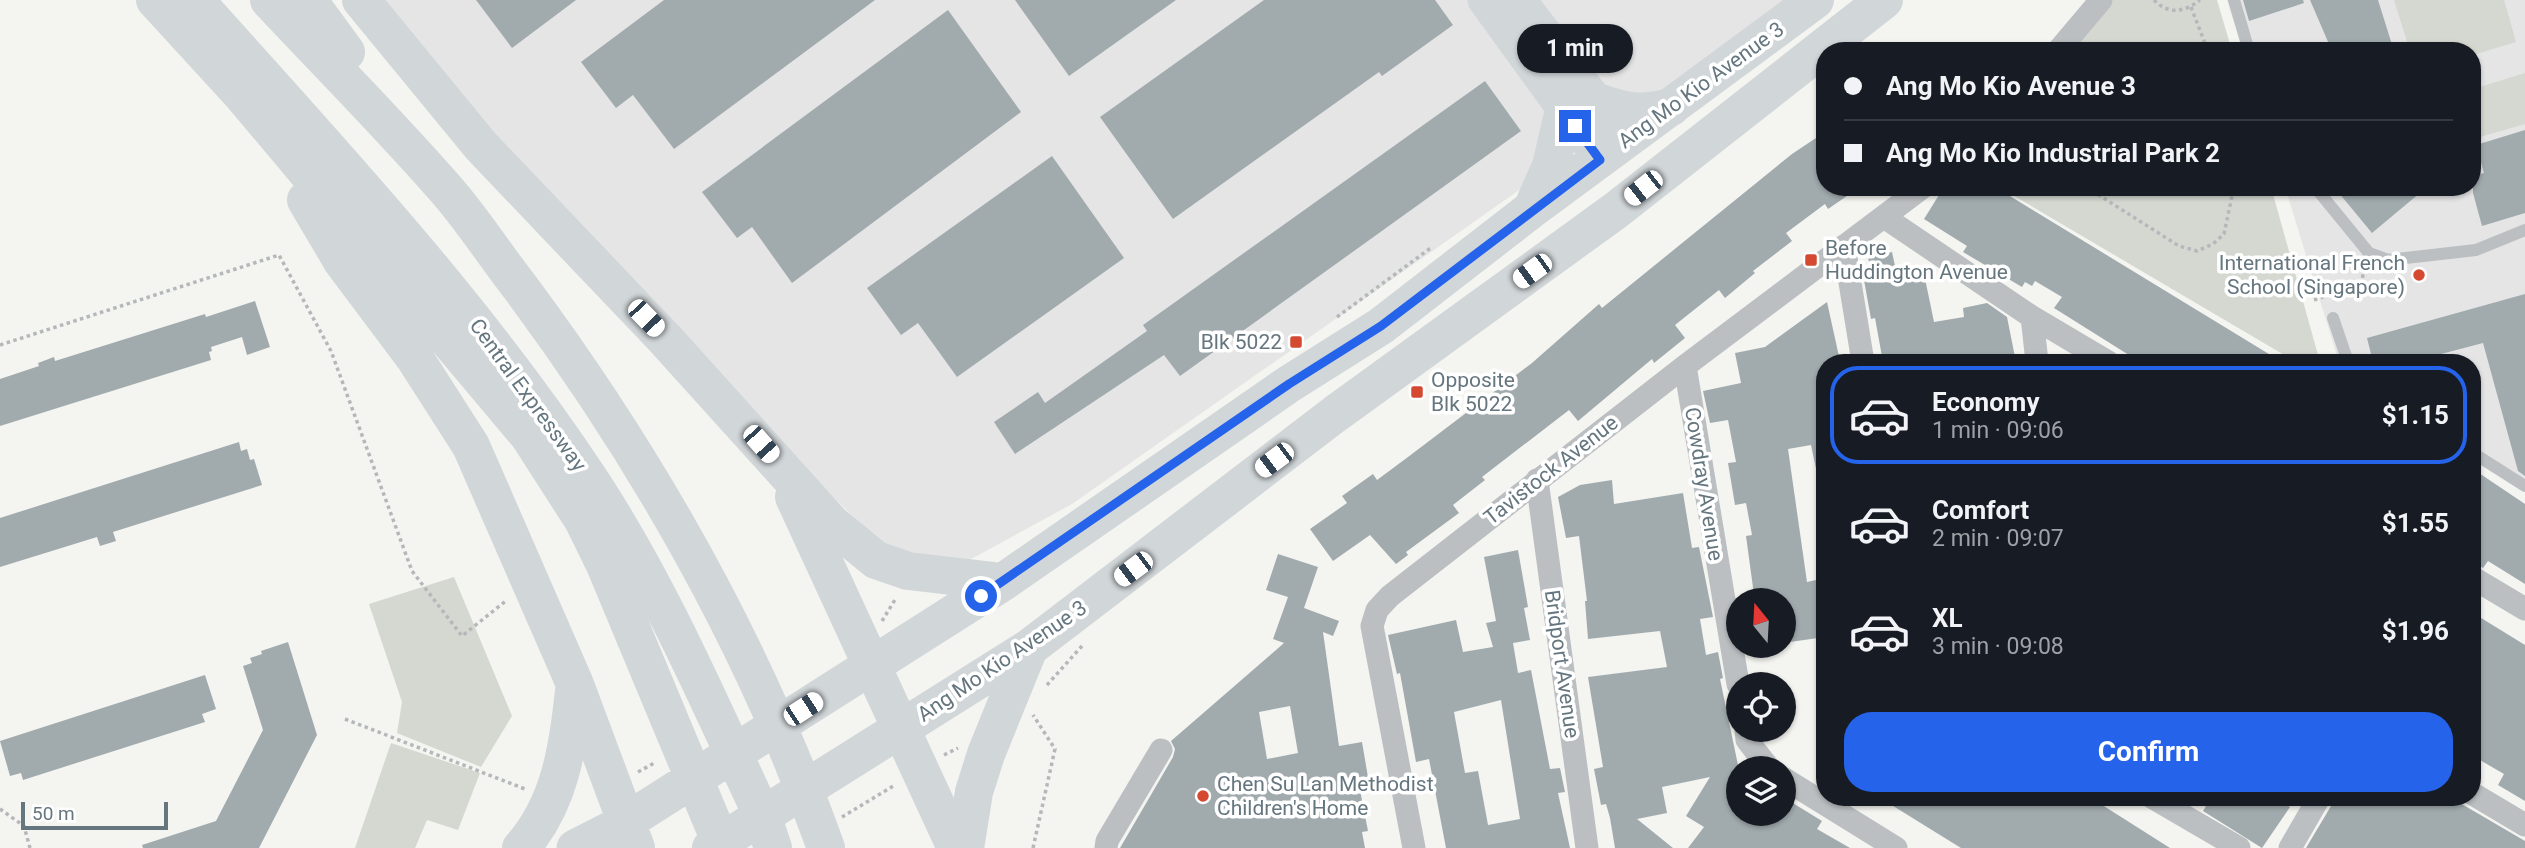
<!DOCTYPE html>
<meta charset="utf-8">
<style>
:root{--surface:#171b24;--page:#242831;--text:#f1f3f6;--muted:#9ea1a6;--line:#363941;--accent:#2563eb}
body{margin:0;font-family:Roboto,sans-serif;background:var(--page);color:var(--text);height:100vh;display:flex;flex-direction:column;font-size:26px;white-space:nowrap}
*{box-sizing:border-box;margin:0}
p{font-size:23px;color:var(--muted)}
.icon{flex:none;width:38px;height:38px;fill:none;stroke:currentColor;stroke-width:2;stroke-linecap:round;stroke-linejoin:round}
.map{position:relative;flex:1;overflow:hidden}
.side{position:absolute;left:1816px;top:354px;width:665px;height:452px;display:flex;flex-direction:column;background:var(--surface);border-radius:28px;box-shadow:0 2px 5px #0004}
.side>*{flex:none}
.banner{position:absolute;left:1816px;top:42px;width:665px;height:154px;border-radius:28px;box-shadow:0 2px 5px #0004;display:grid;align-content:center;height:154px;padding:0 28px;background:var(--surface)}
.needle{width:46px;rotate:342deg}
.controls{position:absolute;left:1726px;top:588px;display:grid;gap:14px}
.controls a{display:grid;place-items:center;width:70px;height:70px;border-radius:50%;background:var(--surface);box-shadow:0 2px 5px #0004;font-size:35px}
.scale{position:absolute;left:21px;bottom:18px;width:147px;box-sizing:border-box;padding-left:7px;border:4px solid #65767f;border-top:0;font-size:19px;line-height:24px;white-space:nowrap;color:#65767f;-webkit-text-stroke:5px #fff;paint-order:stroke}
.end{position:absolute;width:32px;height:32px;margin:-16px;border:9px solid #2563eb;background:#fff;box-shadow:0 0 0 4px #fff}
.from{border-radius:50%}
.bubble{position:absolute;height:49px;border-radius:24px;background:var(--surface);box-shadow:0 2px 5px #0004;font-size:23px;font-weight:700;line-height:49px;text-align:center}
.car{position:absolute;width:21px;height:42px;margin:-21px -10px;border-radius:9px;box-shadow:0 0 5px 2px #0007;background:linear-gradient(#fff 24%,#345 0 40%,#fff 0 76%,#345 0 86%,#fff 0)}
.banner b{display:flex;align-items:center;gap:24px;height:66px;font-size:26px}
.banner b+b{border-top:2px solid var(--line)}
.banner i{width:18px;height:18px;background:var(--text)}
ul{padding:12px 0 0;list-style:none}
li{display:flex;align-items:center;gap:21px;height:98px;margin:0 14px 10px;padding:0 14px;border:4px solid transparent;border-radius:28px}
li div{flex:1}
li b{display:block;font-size:26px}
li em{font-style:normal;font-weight:700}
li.on{border-color:var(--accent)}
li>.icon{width:63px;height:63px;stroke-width:1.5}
.primary-button{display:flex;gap:14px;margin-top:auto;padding:14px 28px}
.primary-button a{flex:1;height:80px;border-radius:28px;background:var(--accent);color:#fff;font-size:28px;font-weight:700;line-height:80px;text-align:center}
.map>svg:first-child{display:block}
</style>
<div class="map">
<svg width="2525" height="848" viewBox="0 0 2525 848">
<rect width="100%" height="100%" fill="#f4f4f0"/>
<!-- built -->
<path fill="#e4e5e4" d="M369,0H1790L1072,504L973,558L932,568L877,541L744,407Z
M2227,0H2525V485L2473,453V362H2339L2285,187H2473V51H2243Z"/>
<!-- green -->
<path fill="#d4d8d0" d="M2111,0H2217L2232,51H2067Z
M2394,0H2504L2516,42L2473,55V51H2410Z
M2525,73V124L2473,139V89Z
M1999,187H2271L2320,362H2296Z
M454,577L512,716L481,767L397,733L402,702L369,604Z
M391,743L480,773L458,830L427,820L415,848H355Z"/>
<!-- building -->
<path fill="#a1abae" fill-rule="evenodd" d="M476,0H576L512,48Z
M664,0H875L674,149L633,95L616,108L581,62Z
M1015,0H1176L1069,76Z
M1264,0H1435L1453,25L1382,76L1379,72L1173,219L1100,117Z
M2243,0H2303L2304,3L2249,21Z
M2310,0H2378L2394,51H2332Z
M948,10L1021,112L792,283L752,227L737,238L702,192Z
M1485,81L1521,131L1180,376L1164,355L1015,454L994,422L1038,392L1045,403L1147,331L1143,325Z
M2525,130V213L2482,226L2473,193V176L2484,173L2476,145Z
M1825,132V187H1860L1828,209L1825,204L1786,233L1792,241L1753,271L1755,273L1725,298L1719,290L1675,325L1685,338L1654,363L1652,359L1578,421L1569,410L1482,477L1485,480L1453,505L1459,513L1406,552L1408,555L1396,564L1370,535L1333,561L1310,529L1347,503L1342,496L1373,474L1377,480L1408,457L1532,363L1599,304L1602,308L1792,154Z
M1052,156L1124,258L957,377L918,323L901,335L867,288Z
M1944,187H1985L1997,195L2000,190L2282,362H2140L2054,308L2062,297L2035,281L2032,286L2025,282L2022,287L1963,252L1967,246L1924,219Z
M2334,187H2427L2372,233Z
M1892,252L1897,275L1923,269L1934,322L1964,317L1963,308L1987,303L2007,317L2016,362H1883L1875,318L1871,319L1862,269L1870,267L1868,257Z
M2525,294V476L2518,471L2483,343L2422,359V362H2373L2367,338Z
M255,301L270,347L247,355L242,337L211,347L212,351L209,352L211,360L0,426V379L39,366L38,363L54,357L55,361L205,314L206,317Z
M1827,302L1840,361L1825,362V477L1818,478L1811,445L1788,449L1807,582L1825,578V637L1783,643V600H1758L1757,595H1754L1746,536L1752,535L1746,503L1735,505L1728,463L1736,462L1728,420L1710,423L1703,391L1741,383L1735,353L1765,347Z
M239,442L241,451L247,449L250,460L254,459L262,485L113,532L116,541L100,546L97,537L0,567V518Z
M2473,469L2525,504V584L2488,561L2483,568L2473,562Z
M1612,480L1614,504L1683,493L1692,548L1699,547L1713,617L1700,619L1706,655L1718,652L1723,678L1720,679L1738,765V814H1783V797L1822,821L1817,829L1850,848H1688L1704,827L1686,816L1710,777L1662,787L1667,813L1637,819L1673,848H1615L1610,818L1606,804L1601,805L1594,769L1603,767L1588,677L1667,667L1660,631L1588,639L1585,601H1587L1579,536L1566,538L1558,497L1580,485Z
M1518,550L1528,607L1524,608L1530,640L1513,643L1518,673L1531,670L1550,769L1560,768L1565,792L1558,793L1570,848H1446L1429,759L1416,762L1400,673L1397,674L1388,635L1456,620L1463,652L1493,647L1486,623L1496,621L1484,557ZM1501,700L1520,819L1488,825L1478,771L1465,773L1454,712Z
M1278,554L1318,567L1304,608L1339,621L1333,636L1323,632L1339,746L1362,742L1369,783L1359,785L1368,831L1362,832L1365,848H1120L1173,757L1175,749L1171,741L1284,643L1273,639L1288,597L1266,590ZM1290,706L1298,753L1267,759L1259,712Z
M2473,613L2525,645V801L2498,785L2504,774L2473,756Z
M288,642L317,735L259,848H143L142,845L216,821L263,730L243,666L252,663L250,658L262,654L261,651Z
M205,675L216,709L202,714L205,722L23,780L21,773L10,776L0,741Z
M1877,796H2088L2170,848H1961Z
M2212,796H2274L2290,807L2262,848L2203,811Z
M2337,796H2448L2525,841V848H2306Z"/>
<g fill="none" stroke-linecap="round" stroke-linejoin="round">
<!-- path -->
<path stroke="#b5b8ba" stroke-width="3.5" stroke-dasharray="3.5 3.5" stroke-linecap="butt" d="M2154,0C2168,15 2185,12 2200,0
M2191,7L2208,51
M2086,187L2179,246L2197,251L2213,244L2224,234L2234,187
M2314,300L2361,284L2365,266
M1337,317L1432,247
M0,345L279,255L331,351L412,571L462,636L507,600
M882,621L896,598
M1047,685L1082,646
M345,719L525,789
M944,755L958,748
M638,772L656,762
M0,809L24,826L30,848
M842,817L895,785
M1033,848L1055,749L1033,715"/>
<!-- lane -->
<path stroke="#bbbfc2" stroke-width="12" d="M2234,0L2249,51
M2315,187L2369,253L2388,260L2476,250L2525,230
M2333,318L2348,362
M2473,453L2525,486"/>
<!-- street -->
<path stroke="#bbbfc2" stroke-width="23" d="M2058,51L2101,0
M1884,217L2032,317L2108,362
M1844,246L1863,362
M2032,317L2037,362
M1685,366L1738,684
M1537,480L1587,848
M2473,578L2525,609
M1746,730L1747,740L1769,768
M1783,778L1896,848
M2473,794L2525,825
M2150,796L2239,848
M1106,848L1107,841L1161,750
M1414,848L1372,626L1377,610L1390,596L1685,366L1923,187
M2290,848L2320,796"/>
<!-- secondary -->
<path stroke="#d1d6d9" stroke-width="33" d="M1484,0L1600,160
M1520,0L1614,124"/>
<!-- primary -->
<path stroke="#d1d6d9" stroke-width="37" d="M575,848L624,823"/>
<!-- highway -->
<path stroke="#d1d6d9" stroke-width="38" d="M155,0L243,96L529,436L583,520L605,565L723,848
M195,0C335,156 479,310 594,486C661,589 710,704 762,815L773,848
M269,0C327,62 387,122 443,186C471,217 494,254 520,287C648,459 754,646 826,848
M308,0L346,52
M361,0L481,146L664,338L832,524L876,560L908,571L1003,582
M1597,102C1626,112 1640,115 1671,107
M306,200L342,261L414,357L471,446L574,682L636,848
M1533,207L1551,166L1564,110
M794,497L956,848
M624,823L1003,582L1289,384L1381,326L1532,209L1815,0
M521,848C560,804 568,748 574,691
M711,848L1029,648L1335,414L1615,211L1884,0
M965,848L974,792L986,754L1029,648"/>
</g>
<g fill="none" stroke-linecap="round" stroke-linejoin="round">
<!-- route -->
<path stroke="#2563eb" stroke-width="9" d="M981,596L1289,384L1381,326L1600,160L1575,126"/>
</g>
<!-- markers -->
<g fill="#d44930" stroke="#fff" stroke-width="2.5">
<rect x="1804" y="253" width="14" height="14" rx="3.5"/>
<circle cx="2419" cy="275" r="7"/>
<rect x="1289" y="335" width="14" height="14" rx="3.5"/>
<rect x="1410" y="385" width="14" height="14" rx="3.5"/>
<circle cx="1203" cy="796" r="7"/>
</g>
<g text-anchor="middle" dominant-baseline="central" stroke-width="7" stroke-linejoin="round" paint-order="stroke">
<!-- street labels -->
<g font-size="21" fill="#65767f" stroke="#fff">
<text transform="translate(1701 85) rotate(-36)">Ang Mo Kio Avenue 3</text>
<text transform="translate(528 395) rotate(54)">Central Expressway</text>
<text transform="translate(1551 470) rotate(-38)">Tavistock Avenue</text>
<text transform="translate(1704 484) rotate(81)">Cowdray Avenue</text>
<text transform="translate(1002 661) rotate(-34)">Ang Mo Kio Avenue 3</text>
<text transform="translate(1562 664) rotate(82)">Bridport Avenue</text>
</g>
<!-- poi labels -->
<g font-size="21" fill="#65767f" stroke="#fff" text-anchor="start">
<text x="1825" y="248">Before<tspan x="1825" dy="24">Huddington Avenue</tspan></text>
<text x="2405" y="263" text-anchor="end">International French<tspan x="2405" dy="24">School (Singapore)</tspan></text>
<text x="1282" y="342" text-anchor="end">Blk 5022</text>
<text x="1431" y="380">Opposite<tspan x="1431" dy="24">Blk 5022</tspan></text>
<text x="1217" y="784">Chen Su Lan Methodist<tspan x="1217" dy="24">Children's Home</tspan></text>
</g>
</g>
</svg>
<div class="controls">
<a><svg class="needle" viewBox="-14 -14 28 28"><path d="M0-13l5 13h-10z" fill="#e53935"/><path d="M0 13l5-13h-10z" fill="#9ea1a6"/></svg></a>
<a><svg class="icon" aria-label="locate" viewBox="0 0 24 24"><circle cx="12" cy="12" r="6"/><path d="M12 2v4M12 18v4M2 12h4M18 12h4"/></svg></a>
<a><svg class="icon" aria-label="layers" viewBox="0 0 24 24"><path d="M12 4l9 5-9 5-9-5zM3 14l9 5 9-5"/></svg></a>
</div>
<div class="scale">50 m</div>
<i class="end from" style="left:981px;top:596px"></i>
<i class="end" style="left:1575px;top:126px"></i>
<div class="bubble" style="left:1517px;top:24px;width:116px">1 min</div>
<i class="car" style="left:1643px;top:188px;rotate:232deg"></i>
<i class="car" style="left:1532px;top:271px;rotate:234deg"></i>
<i class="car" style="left:646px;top:318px;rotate:136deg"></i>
<i class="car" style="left:761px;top:444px;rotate:138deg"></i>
<i class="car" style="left:1274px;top:460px;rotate:233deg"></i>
<i class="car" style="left:1133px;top:569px;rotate:233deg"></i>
<i class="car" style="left:803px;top:709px;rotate:57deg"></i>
<div class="banner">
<b><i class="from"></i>Ang Mo Kio Avenue 3</b>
<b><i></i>Ang Mo Kio Industrial Park 2</b>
</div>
<section class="side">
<ul>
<li class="on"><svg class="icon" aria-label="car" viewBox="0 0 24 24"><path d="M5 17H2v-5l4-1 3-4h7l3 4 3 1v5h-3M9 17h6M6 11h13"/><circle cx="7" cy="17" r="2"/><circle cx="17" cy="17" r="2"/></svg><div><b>Economy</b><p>1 min · 09:06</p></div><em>$1.15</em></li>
<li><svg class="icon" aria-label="car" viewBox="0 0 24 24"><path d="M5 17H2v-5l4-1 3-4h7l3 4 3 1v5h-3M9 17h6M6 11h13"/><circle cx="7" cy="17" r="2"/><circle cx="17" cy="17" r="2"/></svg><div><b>Comfort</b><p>2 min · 09:07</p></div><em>$1.55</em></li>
<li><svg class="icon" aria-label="car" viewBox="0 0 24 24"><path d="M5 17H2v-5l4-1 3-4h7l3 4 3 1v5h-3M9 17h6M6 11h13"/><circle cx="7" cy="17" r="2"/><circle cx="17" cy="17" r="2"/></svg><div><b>XL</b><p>3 min · 09:08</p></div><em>$1.96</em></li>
</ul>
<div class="primary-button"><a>Confirm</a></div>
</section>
</div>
